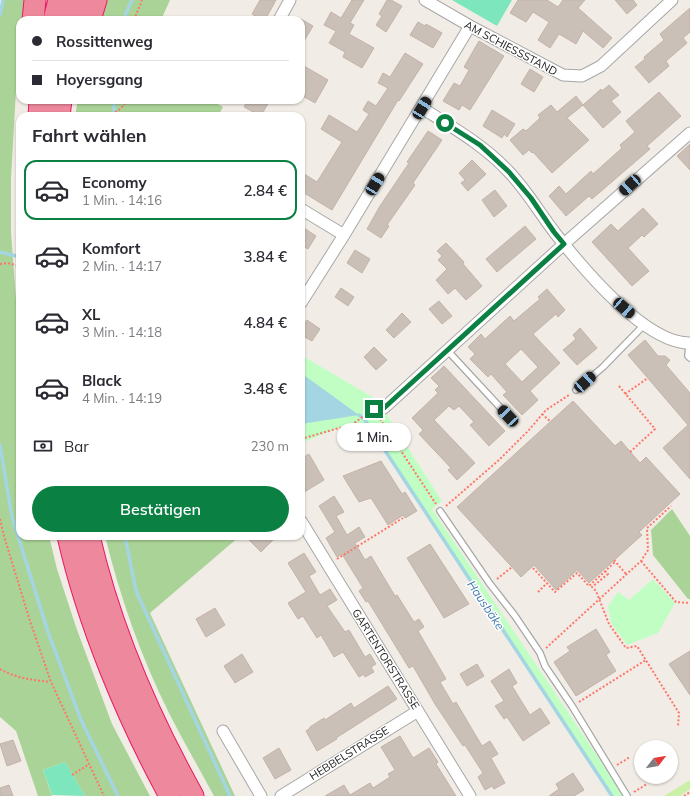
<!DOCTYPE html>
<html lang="de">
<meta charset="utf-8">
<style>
:root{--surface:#fff;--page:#f2f2f3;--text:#2b2b33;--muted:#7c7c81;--line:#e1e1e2;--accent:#0b8043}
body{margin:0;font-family:Mulish,sans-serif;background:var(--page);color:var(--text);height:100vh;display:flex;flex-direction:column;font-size:15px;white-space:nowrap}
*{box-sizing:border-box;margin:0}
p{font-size:13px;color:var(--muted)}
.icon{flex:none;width:22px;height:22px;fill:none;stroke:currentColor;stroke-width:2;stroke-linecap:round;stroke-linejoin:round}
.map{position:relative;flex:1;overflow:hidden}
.side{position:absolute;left:16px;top:112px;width:289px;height:428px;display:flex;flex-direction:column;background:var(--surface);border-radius:12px;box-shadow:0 1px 3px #0004}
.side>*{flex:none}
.hud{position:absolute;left:16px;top:16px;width:289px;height:88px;border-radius:12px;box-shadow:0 1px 3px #0004;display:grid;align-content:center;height:88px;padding:0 16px;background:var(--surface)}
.needle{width:26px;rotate:59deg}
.controls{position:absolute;left:634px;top:740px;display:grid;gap:8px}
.controls a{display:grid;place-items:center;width:44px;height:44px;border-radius:50%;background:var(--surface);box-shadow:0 1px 3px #0004;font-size:20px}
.end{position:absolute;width:18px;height:18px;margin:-9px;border:5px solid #0b8043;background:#fff;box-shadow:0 0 0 2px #fff}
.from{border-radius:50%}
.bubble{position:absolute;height:28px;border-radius:14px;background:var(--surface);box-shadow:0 1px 3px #0004;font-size:13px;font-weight:600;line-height:28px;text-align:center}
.car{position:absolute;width:12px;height:24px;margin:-12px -6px;border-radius:5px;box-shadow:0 0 3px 1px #0007;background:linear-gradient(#222 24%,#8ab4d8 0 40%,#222 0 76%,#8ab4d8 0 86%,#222 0)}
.hud b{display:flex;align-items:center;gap:14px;height:38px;font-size:15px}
.hud b+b{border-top:1px solid var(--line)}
.hud i{width:10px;height:10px;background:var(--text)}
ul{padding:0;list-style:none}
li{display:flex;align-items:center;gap:12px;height:60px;margin:0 8px 6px;padding:0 8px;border:2px solid transparent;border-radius:12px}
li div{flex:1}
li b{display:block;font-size:15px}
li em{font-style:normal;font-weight:600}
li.active{border-color:var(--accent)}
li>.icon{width:36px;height:36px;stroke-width:1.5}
h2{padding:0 16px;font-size:18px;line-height:48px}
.pay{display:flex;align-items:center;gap:10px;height:44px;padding:0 16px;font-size:15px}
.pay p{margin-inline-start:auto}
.primary-button{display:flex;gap:8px;margin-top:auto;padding:8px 16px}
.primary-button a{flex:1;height:46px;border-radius:24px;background:var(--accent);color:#fff;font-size:16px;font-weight:600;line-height:46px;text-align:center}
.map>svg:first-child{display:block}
</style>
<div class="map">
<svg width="690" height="796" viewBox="0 0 690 796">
<rect width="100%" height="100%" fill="#f1ede6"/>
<!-- grass -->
<path fill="#ccefa8" d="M690,780V789L680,796H664Z"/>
<!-- forest -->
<path fill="#aad497" d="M4,0H24L22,20H20L11,179V232L20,354V536H49L57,569L76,627L112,724L150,796H85L65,762L43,770L52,796H38L16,731L0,717V13Z
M104,0H170L161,20H98Z
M78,100H211L223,107L218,116L114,115L113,116H75Z
M672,509L690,536V599H688L653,555L651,530Z
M105,536H240L150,613L235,796H214C199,768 183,741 169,713C141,657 120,597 105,536Z"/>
<!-- park -->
<path fill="#c0fec4" d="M301,355L374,398L385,412L442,501L432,509L624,796H610L369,424C354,419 317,437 301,443Z
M653,579L675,603L658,633L627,645L611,623L608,606L618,592L629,600Z"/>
<!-- pitch -->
<path fill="#7ee6bc" d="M452,0H512L497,26Z
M65,762L85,796L52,795L43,770Z"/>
<!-- water -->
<path fill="#a3d5e2" d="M301,373L359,415L301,424Z"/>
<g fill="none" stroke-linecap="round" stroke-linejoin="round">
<!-- stream -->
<path stroke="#a3d5e2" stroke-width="3.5" d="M0,15L3,0
M123,20L132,0
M114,115V100
M0,252L20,257
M359,415L365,420L612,796
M0,445L12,517L48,632L81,720L118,796
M125,536L136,591L230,796"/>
</g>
<!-- building -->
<path fill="#cac0b8" stroke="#c4b3a7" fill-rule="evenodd" d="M260,0H276L265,20H262L252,14Z
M352,0H364L350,23L354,25L349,34L374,48L362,68L343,57L345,52L329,43L336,31L324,25L331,12L341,18Z
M387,0H391L402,6L386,32L376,25L382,16L379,14Z
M518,0H547L558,7L563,0H585L578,8L612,38L603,48L583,31L576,44L559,34L550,48L538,40L549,22L533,12L526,22L510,13Z
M615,0H633L637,5L627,14Z
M690,8V32L683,38L687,43L666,61L669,66L649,83L635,67L645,59L644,57L664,40L660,34Z
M301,19L313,26L301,46Z
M418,22L425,26L426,24L442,33L433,48L410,35Z
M479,41L504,56L470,110L462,105L459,110L443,101L454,83L460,86L469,70L464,67Z
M405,53L423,64L399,101L398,100L332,210L301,191V172L317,182L342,142L321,129L329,115L357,132L369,114L363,110L368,101L376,106L388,88L378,83L383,73L390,77Z
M304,66L328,80L315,103L301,95V72Z
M530,69L543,77L534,92L521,84Z
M609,85L619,95L611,101L621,112L603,128L583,105L601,89L602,91Z
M659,92L681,116L647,146L650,149L592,199L589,196L566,216L549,196L559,186L566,194L591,171L593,174L622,148L620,145L635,132L626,121Z
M576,96L583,105L567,118L589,140L552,173L533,152L532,153L529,150L523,155L510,140L523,129L526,131L540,118L538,115L551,105L557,112Z
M248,100H270L261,116L244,107Z
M492,110L515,124L507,137L504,134L502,138L483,126Z
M428,131L442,140L413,183L415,185L387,225L389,226L381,238L367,229L380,206L409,163L407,162Z
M690,144V170L677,156Z
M472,160L486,174L468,191L461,183L465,180L459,173Z
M495,190L507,206L494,217L482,200Z
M643,208L658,224L644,237L642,235L628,248L649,271L632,286L592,242L611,224L618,231Z
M301,226L316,236L308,249L301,245Z
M525,226L536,239L497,272L486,259Z
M446,243L464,262L463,264L482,286L466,300L455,288L448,294L436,280L447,269L438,260L442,256L437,251Z
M355,250L370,259L362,273L347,263Z
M341,288L354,297L348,306L335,297Z
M547,289L565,310L558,317L556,314L533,334L560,363L530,391L538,400L522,415L503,395L507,392L491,374L488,377L470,359L475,354L468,347L481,334L485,339L510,316L514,321L540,299L538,297ZM521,349L538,367L522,382L505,364Z
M439,301L452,316L442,324L429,309Z
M402,313L411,322L394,338L386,330Z
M307,320L320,329L312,341L301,335V329Z
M580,328L597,348L577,365L563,350L576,339L573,335Z
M645,340L658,356H665L670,360L666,365L690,393V479L663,448L688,425L628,355Z
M374,347L387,360L376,370L364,357Z
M444,366L505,431L489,446L470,425L474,422L459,406L454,410L449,406L434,420L475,463L457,480L448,470L451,468L419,434L423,430L412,418L438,393L435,390L439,386L431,378Z
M573,401L615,446L621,441L640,463L646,457L680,494L639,532L642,535L589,583L577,570L556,590L534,565L521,577L457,507Z
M309,454L324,480L301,494V459Z
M381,461L402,494L405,492L417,511L405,518L403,515L388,525L371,498L359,502L343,476Z
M334,496L344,512L336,516L347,535L359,527L365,537L355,543L365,560L371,556L395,596L397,595L414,622L419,619L424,627L418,631L446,679L440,682L453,704L456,702L482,746L490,741L498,754L491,758L505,783L494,789L492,786L485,790L478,777L483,773L465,745L463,746L435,704L413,666L409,668L368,601L366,602L359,591L363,588L342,554L337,557L326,538L335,532L319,506Z
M245,536H277L261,552Z
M430,544L469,604L444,618L407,558Z
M304,553L316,572L309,576L320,595L330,589L337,600L327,606L345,632L349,630L365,657L370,654L376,664L371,667L374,672L365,677L364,674L359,677L343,652L334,657L321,635L317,638L303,616L298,619L288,603L306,592L288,563Z
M215,608L225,625L206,637L196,619Z
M596,629L610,652L606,655L616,671L576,696L554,662L570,651L567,647Z
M690,651V695L669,664Z
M242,654L253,672L235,683L224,666Z
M477,664L484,676L467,686L460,674Z
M509,669L517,683L512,686L530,715L540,708L550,723L523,741L507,717L504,719L495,706L504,701L491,681Z
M388,686L397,699L336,738L337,739L317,751L306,731L310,728V727L324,718L325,720L351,703L354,708Z
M400,736L413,758L429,748L438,762L436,764L456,796H325L344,785L350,795L370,783L373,788L390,777L388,774L395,770L381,747Z
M13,740L21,761L7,766L0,744Z
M279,748L291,770L275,779L263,758Z
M573,773L584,790L574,796H549L559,789L556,784Z
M9,785L13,796H0V788Z"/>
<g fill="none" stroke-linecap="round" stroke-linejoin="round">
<defs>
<path id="service" d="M689,343L688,356L690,358
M447,350L508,416
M576,390L603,367L644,325
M440,511L490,584L515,616L540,653L545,666L572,706L627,796"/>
<path id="minor" d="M425,0L470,26L563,75L582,76L601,66L672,0
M279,20L290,0
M422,108C452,127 484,145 509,172C527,191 539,212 555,233C581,266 645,344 690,343
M301,209L344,235
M301,303L344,235L470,26
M374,409L384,408L564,244L690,133
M301,521L470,796
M223,731L261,796
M281,796L418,711"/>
<path id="motorway" d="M33,20L35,0
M54,20L59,0
M75,20L79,0
M90,20L96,0
M39,116L40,100
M59,116L61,100
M68,536C88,624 127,717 170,796
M89,536C110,627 148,715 193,796"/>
</defs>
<!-- service casing -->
<use href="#service" stroke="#a7a7a7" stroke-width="8"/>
<!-- minor casing -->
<use href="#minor" stroke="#a7a7a7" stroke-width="13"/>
<!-- motorway casing -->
<use href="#motorway" stroke="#e91964" stroke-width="23"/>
<!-- path -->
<path stroke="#ff7669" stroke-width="2" stroke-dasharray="2 2" stroke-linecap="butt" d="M134,20L142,0
M108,116C115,112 124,109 126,100
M0,264L7,263L20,266
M619,386L655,429L630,452
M625,394L648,378
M542,414L551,422
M380,419L436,504
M301,439L353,424L365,415
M446,506L499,460L528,431L546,410L569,395
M0,519L4,536L30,621L51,682L104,796
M337,559L403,518
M614,560L626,574
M641,561L676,602L690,603
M533,568L555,592L577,573L589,586L615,562
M605,571L608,574L592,587L596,591L609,624L626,648L637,646L679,713L678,726
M497,579L512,567
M538,592L547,583
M546,648L641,561L648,550L647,528L671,506
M0,669C15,678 33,680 50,682
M579,702L646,660
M617,765L630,757
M72,775L88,765
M634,792L647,784
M684,796L690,792"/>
<!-- service -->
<use href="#service" stroke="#fff" stroke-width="5.5"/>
<!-- minor -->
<use href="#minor" stroke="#fff" stroke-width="11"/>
<!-- motorway -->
<use href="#motorway" stroke="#ee889d" stroke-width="21"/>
</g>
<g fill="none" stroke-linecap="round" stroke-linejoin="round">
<!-- route -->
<path stroke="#0b8043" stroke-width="5" d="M374,409L384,408L564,244L554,232L531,198L509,172L480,145L445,123"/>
</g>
<g text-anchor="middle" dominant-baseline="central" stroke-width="3" stroke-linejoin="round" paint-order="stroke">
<!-- street labels -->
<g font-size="11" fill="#202020" stroke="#fff">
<text transform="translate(511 48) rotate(28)">AM SCHIESSSTAND</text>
<text transform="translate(386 659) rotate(58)">GARTENTORSTRASSE</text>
<text transform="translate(349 753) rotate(-32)">HEBBELSTRASSE</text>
</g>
<!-- water labels -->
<g font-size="12" font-style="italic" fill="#417ab1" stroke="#fff">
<text transform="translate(486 605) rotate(56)">Hausbäke</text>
</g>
</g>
</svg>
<div class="controls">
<a><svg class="needle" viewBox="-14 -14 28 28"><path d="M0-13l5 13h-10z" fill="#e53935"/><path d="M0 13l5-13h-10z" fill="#7c7c81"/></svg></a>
</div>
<i class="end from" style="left:445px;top:123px"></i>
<i class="end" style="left:374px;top:409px"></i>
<div class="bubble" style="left:337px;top:423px;width:74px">1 Min.</div>
<i class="car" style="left:422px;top:108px;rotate:31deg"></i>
<i class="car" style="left:375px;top:184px;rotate:31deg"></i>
<i class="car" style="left:630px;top:185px;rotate:228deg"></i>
<i class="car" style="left:624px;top:308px;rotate:131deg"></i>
<i class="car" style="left:585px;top:382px;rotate:48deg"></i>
<i class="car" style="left:508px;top:416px;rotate:317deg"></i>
<div class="hud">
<b><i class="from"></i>Rossittenweg</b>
<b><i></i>Hoyersgang</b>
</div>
<section class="side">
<h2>Fahrt wählen</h2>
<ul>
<li class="active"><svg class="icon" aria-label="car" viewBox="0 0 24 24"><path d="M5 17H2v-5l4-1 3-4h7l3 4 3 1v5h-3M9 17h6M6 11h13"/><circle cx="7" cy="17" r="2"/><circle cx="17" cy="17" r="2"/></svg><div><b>Economy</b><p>1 Min. · 14:16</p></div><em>2.84 €</em></li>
<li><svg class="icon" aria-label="car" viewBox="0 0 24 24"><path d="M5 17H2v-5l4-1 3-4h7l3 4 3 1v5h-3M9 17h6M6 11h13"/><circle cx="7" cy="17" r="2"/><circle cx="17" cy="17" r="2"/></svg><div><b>Komfort</b><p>2 Min. · 14:17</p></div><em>3.84 €</em></li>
<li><svg class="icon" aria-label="car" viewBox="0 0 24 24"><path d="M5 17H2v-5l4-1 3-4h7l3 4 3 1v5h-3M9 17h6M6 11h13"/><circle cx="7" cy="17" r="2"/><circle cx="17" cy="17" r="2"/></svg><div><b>XL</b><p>3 Min. · 14:18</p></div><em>4.84 €</em></li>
<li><svg class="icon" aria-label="car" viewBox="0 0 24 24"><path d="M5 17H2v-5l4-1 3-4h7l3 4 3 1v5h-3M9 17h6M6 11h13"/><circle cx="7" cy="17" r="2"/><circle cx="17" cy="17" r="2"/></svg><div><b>Black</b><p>4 Min. · 14:19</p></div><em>3.48 €</em></li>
</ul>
<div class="pay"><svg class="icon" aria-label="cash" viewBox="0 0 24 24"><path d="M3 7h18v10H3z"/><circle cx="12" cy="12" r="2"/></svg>Bar<p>230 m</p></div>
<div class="primary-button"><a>Bestätigen</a></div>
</section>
</div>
